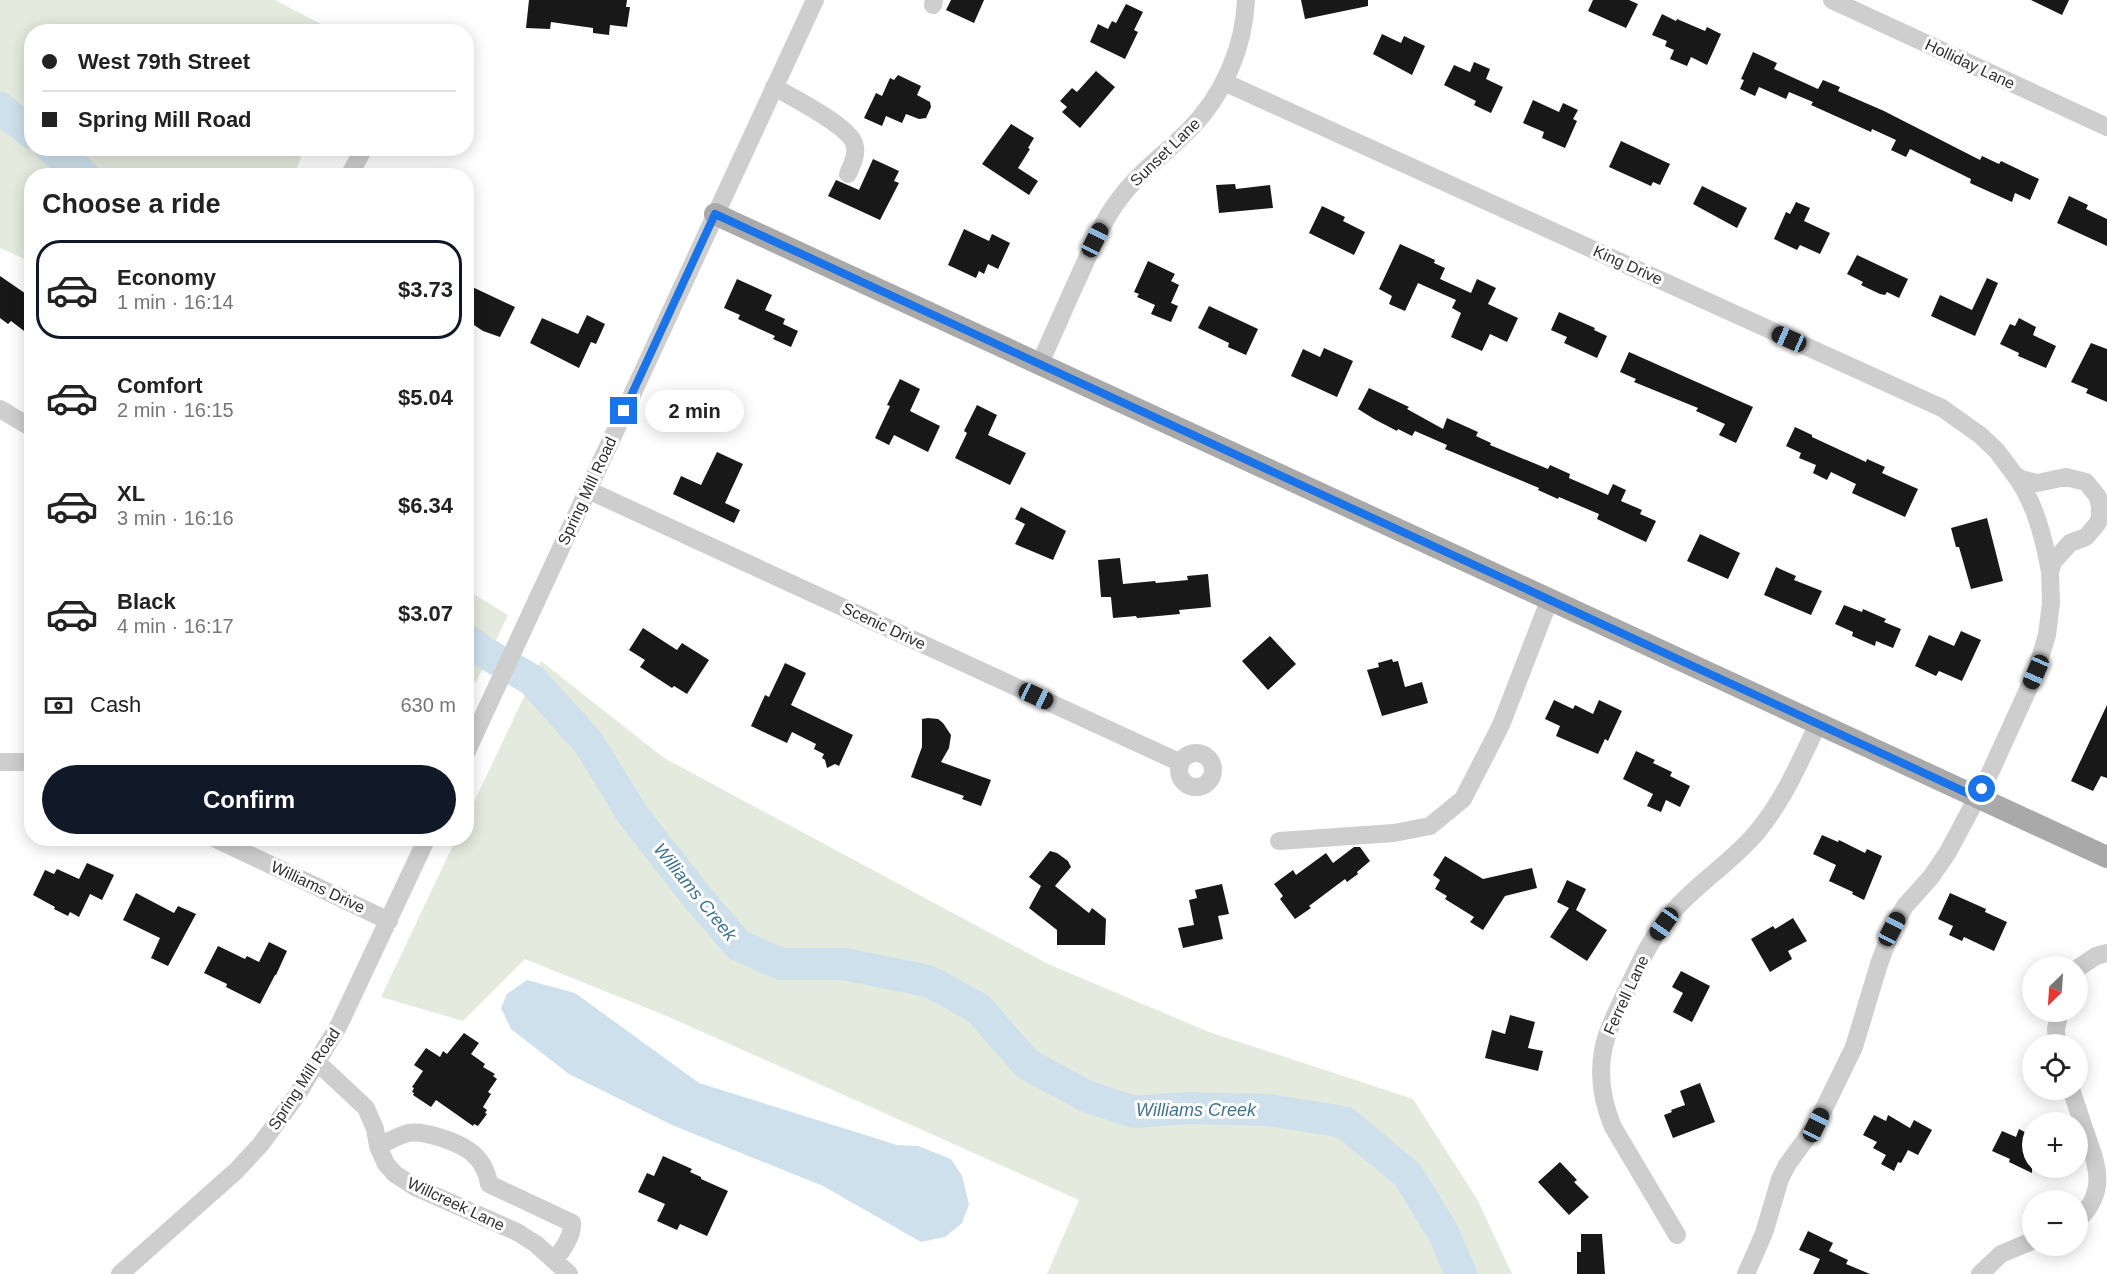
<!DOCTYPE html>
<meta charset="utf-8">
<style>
:root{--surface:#fff;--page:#f2f2f2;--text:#222;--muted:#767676;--line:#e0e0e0;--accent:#111827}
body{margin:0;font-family:Arial,sans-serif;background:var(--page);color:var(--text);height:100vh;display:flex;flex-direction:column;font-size:22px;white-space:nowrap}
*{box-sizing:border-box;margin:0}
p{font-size:20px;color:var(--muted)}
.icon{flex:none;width:33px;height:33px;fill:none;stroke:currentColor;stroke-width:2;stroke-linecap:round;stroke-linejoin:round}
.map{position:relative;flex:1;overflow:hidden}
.sheet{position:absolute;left:24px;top:168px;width:450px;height:678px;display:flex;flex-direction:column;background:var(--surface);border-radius:24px;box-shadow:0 3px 15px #0003}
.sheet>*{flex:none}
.top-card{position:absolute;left:24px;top:24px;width:450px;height:132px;border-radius:24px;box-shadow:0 3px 15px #0003;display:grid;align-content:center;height:132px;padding:0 18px;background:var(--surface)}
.needle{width:39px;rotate:205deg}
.fabs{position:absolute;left:2022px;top:956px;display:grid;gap:12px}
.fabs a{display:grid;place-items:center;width:66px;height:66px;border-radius:50%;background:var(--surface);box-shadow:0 3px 15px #0003;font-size:30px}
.end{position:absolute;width:27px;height:27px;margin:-14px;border:8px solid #1a73e8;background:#fff;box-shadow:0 0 0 3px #fff}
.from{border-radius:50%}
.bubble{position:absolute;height:42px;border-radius:21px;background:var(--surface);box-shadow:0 3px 15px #0003;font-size:20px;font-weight:800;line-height:42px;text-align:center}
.car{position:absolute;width:18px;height:36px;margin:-18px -9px;border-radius:8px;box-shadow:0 0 4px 2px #0007;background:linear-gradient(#222 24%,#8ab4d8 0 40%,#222 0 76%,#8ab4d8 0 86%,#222 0)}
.top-card b{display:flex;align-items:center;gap:21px;height:57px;font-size:22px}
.top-card b+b{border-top:2px solid var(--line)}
.top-card i{width:15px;height:15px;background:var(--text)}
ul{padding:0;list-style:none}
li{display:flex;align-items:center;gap:18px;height:99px;margin:0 12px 9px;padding:0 6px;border:3px solid transparent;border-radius:24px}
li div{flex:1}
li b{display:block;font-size:22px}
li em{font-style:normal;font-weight:800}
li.active{border-color:var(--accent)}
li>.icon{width:54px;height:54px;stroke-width:1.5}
h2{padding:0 18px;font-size:27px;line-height:72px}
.pay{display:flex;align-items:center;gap:15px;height:66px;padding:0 18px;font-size:22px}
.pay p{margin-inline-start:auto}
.button{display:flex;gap:12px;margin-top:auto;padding:12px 18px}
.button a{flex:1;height:69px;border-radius:36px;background:var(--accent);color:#fff;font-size:24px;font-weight:800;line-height:69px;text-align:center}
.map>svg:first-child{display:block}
</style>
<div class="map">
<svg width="2107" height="1274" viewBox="0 0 2107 1274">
<rect width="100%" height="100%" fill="#fff"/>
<!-- green -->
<path fill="#e4eadd" d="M0,0H275L334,31L32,32V148L304,149L294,175L32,176L31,262L0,248Z
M467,590L508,615L476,682L467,678Z
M541,661L664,758L1048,964L1209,1032L1413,1099L1477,1199L1512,1274H1047L1079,1200L669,1017L525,959L463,1021L381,997L456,839L466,838L467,817Z"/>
<!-- water -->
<path fill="#cde0ec" d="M527,980L575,993L699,1083L897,1145L918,1146L951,1159L962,1176L969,1204L962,1223L945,1237L921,1242L823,1186L672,1125L569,1074L511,1029L501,1008L507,994Z"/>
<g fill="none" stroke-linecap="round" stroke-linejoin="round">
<!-- river -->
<path stroke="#cde0ec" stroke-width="32" d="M0,108L32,133
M51,148L84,176
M466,639L482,651L532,680L588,742L633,815L693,892L738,945L781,964H844L928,981L978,1008L1027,1064L1086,1096L1134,1112L1187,1108L1268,1110L1344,1122L1408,1175L1444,1234L1461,1274"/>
</g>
<!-- building -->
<path fill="#181818" d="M529,0H627L626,7H630L627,27L610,25L609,35L593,33V28L551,22L550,29L526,28Z
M951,0H984L974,23L946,10Z
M1301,0H1368V6L1305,19Z
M1593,0H1629L1638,4L1626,28L1588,11Z
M2031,0H2069L2062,15Z
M1126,4L1143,12L1134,30L1138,32L1125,59L1090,42L1098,24L1108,29L1112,21L1116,23Z
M1662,14L1676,21L1677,19L1705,31L1707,27L1721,34L1707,65L1691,57L1687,66L1670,59L1674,50L1665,46L1667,41L1652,35Z
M1382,34L1401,43L1404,36L1425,46L1412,75L1373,54Z
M1753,52L1777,63L1774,69L1818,89L1823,80L1840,87L1838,91L1884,111L1980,160L1982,156L1999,164L2001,161L2039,179L2030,200L2015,193L2012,202L1970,183L1971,179L1910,149L1906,157L1891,150L1896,140L1872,129L1871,132L1811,105L1813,102L1789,92L1786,99L1759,87L1755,96L1740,89L1744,80L1741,79Z
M1474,62L1490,69L1486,79L1503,87L1491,113L1474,105L1476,101L1444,85L1454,65L1470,72Z
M1096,71L1115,87L1080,128L1062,112L1067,107L1060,101L1072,88L1077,92Z
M898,75L921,86L917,95L930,102L931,107L926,118L919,119L906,114L902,123L886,116L882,126L864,118L876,93L882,96L890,78L894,80Z
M1533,100L1559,112L1563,103L1578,110L1573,119L1577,121L1565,148L1542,138L1544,132L1523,123Z
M1011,124L1034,138L1028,148L1030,149L1018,168L1038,181L1029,195L982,164Z
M1621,141L1670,164L1660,185L1653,182L1651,186L1609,167Z
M873,159L899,171L894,181L899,183L880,220L828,196L836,180L859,190Z
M1235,184L1236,189L1270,185L1273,208L1219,213L1216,185Z
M1702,186L1747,208L1737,228L1693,204Z
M2069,196L2088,205L2086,209L2107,219V246L2057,223Z
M1796,202L1810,208L1804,221L1830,233L1820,254L1800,245L1797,250L1774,239L1786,212L1790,214Z
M1322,206L1345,217L1343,221L1365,232L1354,255L1309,233Z
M964,229L989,241L992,234L1010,243L998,269L988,264L984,274L979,271L976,278L948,265Z
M1400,244L1435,260L1434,263L1445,268L1440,279L1471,293L1477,279L1496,288L1488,304L1518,318L1507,342L1490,334L1482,351L1451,337L1461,313L1452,308L1456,300L1418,283L1405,311L1389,304L1392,296L1379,289Z
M1857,255L1908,279L1899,298L1887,292L1885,295L1880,294L1861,285L1863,282L1847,274Z
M1148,261L1175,274L1171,281L1179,285L1171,303L1178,306L1171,322L1151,314L1155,305L1137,297L1139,294L1134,292Z
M0,276L32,298V337L11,321L8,324L0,318Z
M1987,278L1998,283L1975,336L1931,316L1940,295L1972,310Z
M737,279L772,295L765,310L785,319L783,324L798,331L791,347L773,339L775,336L738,319L740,315L724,308Z
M466,284L515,307L500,337L483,331L471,323L472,320L466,318Z
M1209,306L1258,329L1246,355L1228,347L1229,343L1198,328Z
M1559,312L1595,328L1594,330L1607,336L1597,358L1564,343L1567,337L1551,330Z
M587,315L605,324L596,344L591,342L579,368L530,343L542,318L578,334Z
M2019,318L2036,327L2033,335L2056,346L2046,368L2018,356L2019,353L2000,344L2010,324L2015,326Z
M2091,343L2107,349V402L2086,393L2088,389L2071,382Z
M1324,348L1353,361L1337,397L1291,376L1303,349L1320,357Z
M1629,352L1753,407L1736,443L1719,435L1725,424L1696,411L1698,408L1634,382L1636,379L1620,372Z
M900,379L920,389L910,411L940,426L928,452L894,435L889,445L875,438L890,406L887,405Z
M1369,388L1409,407L1407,409L1443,429L1447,418L1478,432L1476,436L1491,443L1490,445L1548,469L1550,465L1570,474L1569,478L1608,495L1613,484L1626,490L1621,501L1642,510L1640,514L1656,521L1646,542L1597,519L1599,514L1559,497L1558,499L1538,490L1539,488L1445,449L1447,445L1415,431L1412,436L1398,429L1397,431L1374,419L1358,409Z
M977,405L997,415L988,435L1026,453L1010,485L955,458L967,433L964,431Z
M1795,427L1812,435V437L1866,462L1867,459L1885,467L1882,473L1918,489L1905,517L1852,493L1856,484L1831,472L1827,480L1813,473L1816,465L1799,458L1801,453L1786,446Z
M717,452L743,464L725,503L740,510L734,523L673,494L681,476L701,485Z
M1021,507L1066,531L1053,560L1015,544L1025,524L1015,519Z
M1987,518L2003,581L1971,589L1959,547H1956L1951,528Z
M1700,534L1740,553L1728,579L1687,561Z
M1120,558L1123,584L1155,581L1156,583L1188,580L1187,576L1208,574L1211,607L1179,610L1180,614L1137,618L1136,616L1113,618L1111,597H1101L1098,560Z
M1776,567L1796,576L1794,580L1822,591L1811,615L1764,595Z
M1844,605L1862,612L1863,609L1886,619L1884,622L1901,629L1893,648L1876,641L1875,646L1852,636L1853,632L1835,624Z
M643,628L677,650L682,643L709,660L687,694L674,686L672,688L640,667L645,660L629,650Z
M1961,631L1981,640L1962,681L1939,671L1936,676L1915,666L1929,635L1954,646Z
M1270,636L1296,664L1268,690L1242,661Z
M1392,659L1393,662L1398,661L1405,687L1422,682L1428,703L1382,716L1367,670L1379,667L1378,663Z
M785,663L806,673L791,705L853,735L839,766L835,764L827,768L825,760L822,758L824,754L814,749L816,744L792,732L787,743L751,726L765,695L769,697Z
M1554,700L1573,709L1575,705L1593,714L1599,700L1622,711L1608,741L1605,739L1598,754L1556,736L1560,726L1545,719Z
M2107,705V778L2101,776L2093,791L2071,781Z
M928,718L938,719L943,723L951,735L949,748L941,762L991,780L981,806L962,799L964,796L911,777L922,747V719Z
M1636,751L1655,760L1653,763L1672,772L1670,776L1690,786L1680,807L1666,800L1661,812L1647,806L1653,794L1623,779Z
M1822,835L1838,842L1839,840L1865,853L1867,849L1882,856L1864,900L1852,894L1853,892L1829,881L1836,865L1813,854Z
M1354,847H1360L1370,861L1357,872L1358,874L1347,882L1345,879L1309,906L1311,908L1295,919L1280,899L1283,896L1274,884L1293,870L1296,875L1326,853L1333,863Z
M1050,851L1057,853L1068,861L1071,867L1055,886L1089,913L1092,908L1106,919L1105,945H1057V930L1029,908L1041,886L1029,877Z
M1445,856L1483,879L1532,868L1537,888L1505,896L1483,930L1470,922L1474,917L1445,899L1447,896L1435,889L1440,880L1433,875Z
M87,863L114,875L102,900L90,894L79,917L70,912L68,916L54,909L55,907L33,895L45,870L54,874L57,869L79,879Z
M1567,880L1586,889L1576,910L1607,930L1587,961L1550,937L1569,908L1557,902Z
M1222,884L1229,914L1218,916L1223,939L1183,948L1178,928L1194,925L1189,900L1197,898L1195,890Z
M136,893L174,913L178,906L196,914L168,966L151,958L160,938L123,920Z
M1950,893L1986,909L1985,912L2007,922L1994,951L1964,937L1962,941L1949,935L1953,926L1938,919Z
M1793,918L1807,941L1788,951L1792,959L1770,972L1751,939L1773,926L1775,929Z
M269,942L287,951L276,975H275L260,1004L226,987L227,984L204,973L218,946L245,959L247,956L259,962Z
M1681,971L1710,986L1692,1022L1673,1012L1683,993L1672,987Z
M1510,1015L1535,1022L1528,1048L1543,1051L1538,1071L1485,1058L1492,1030L1505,1034Z
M464,1033L479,1043L471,1054L485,1064L483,1067L495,1074L493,1076L497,1079L488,1092L491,1094L483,1107L487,1110L485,1113L487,1114L478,1126L474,1124L473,1126L436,1100L431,1107L413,1095L414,1093L412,1092L414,1088L412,1087L423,1071L414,1065L426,1048L440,1057L443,1051L447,1054Z
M1700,1083L1715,1122L1673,1138L1664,1115L1672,1112L1671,1110L1685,1105L1680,1091Z
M1874,1115L1886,1121L1888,1115L1910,1128L1914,1120L1932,1130L1918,1155L1908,1150L1901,1163L1898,1162L1894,1171L1881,1164L1886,1155L1873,1148L1877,1142L1863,1135Z
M2019,1129L2032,1136V1173L2009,1162L2010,1159L1992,1151L2002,1131L2016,1137Z
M663,1156L692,1169L690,1172L701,1177V1179L728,1191L707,1236L680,1224L677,1230L657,1221L665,1204L638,1192L647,1173L654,1176Z
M1560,1162L1577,1180L1574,1182L1589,1197L1569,1215L1538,1182Z
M1808,1231L1833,1243L1829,1251L1848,1260L1846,1264L1870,1274H1813L1820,1259L1799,1250Z
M1581,1234H1602L1605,1274H1577V1252H1581Z"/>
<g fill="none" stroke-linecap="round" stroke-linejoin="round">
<!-- minor -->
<path stroke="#cecece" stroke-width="18" d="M1832,0L2107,127
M933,5L934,0
M1224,82L1942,408L1980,435L1997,451L2014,474L2021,479L2037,483L2066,477L2086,482L2098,497L2100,507V518L2097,524L2086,537L2070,543L2053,562L2050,572L2051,603L2047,635L2036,672L1989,775L1948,852L1931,877L1905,906L1892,929L1879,964L1854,1047L1816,1125L1787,1165L1780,1179L1764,1233L1746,1274
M774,87C792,97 847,125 854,143C858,154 852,164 848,174
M349,176L364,148
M1039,365C1053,335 1066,304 1080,274C1091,250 1100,226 1115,205C1136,174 1163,156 1188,131C1223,96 1244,48 1246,0
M0,409L32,428
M2014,474C2035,501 2044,539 2050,572
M588,490L1181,763
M466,753L815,0
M1179 770a17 17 0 1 1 34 0a17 17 0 1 1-34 0Z
M0,762H32
M214,838L389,921
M1279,841L1394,833L1430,826L1463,799L1501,725L1549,601
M2078,968L2096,956L2107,953
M2057,1044L2056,1029L2060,1011
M318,1063L366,1108L375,1129L378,1146L386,1164L395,1174L415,1187L517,1232L536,1244L569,1274
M2071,1089C2076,1104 2081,1119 2086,1134C2098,1167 2107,1192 2078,1220
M378,1146C387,1142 398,1136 408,1133C424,1130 458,1142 471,1152C481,1160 487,1171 489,1184L572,1223C573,1236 562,1250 555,1260
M1677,1235L1613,1127C1603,1103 1598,1077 1603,1051C1606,1032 1616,1014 1624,996C1639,965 1653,932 1678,906C1703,879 1734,860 1757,832C1784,800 1800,761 1818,724
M120,1274L236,1171L261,1144L297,1095L339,1025L427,838
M1980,1274L2001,1254L2032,1241"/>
<!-- major -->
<path stroke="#a9a9a9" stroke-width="22" d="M715,214L2107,857"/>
</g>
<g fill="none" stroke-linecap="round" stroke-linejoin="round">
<!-- route -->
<path stroke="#1a73e8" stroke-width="8" d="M624,411L715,214L1976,797L1982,789"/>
</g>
<g text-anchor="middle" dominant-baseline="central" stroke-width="6" stroke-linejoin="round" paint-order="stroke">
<!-- street labels -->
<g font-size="16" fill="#313131" stroke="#fff">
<text transform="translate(1970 64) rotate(25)">Holliday Lane</text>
<text transform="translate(1165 152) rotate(-44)">Sunset Lane</text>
<text transform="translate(1628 265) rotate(24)">King Drive</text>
<text transform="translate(587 491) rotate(-65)">Spring Mill Road</text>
<text transform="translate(884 626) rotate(25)">Scenic Drive</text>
<text transform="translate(318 887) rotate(25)">Williams Drive</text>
<text transform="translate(1626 995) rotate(-65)">Ferrell Lane</text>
<text transform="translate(304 1079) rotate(-57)">Spring Mill Road</text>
<text transform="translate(456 1204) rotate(25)">Willcreek Lane</text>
</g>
<!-- water labels -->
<g font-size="18" font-style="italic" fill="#417391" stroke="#fff">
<text transform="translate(695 892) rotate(51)">Williams Creek</text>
<text x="1196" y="1110">Williams Creek</text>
</g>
</g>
</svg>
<div class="fabs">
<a><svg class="needle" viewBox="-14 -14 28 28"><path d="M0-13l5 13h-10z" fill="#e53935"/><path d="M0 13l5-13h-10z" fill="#767676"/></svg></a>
<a><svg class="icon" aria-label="locate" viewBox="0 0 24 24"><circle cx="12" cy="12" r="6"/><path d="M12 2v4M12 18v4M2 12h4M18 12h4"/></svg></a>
<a>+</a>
<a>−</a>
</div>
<i class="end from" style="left:1982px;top:789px"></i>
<i class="end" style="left:624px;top:411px"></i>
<div class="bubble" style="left:645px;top:390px;width:99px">2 min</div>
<i class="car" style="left:1095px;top:240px;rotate:27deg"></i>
<i class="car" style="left:1789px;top:339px;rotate:294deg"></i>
<i class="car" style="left:2036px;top:672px;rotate:204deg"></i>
<i class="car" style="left:1036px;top:696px;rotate:115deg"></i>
<i class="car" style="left:1664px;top:924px;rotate:215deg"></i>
<i class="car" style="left:1892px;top:929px;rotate:28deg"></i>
<i class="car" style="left:1816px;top:1125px;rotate:26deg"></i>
<div class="top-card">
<b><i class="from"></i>West 79th Street</b>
<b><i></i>Spring Mill Road</b>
</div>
<section class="sheet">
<h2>Choose a ride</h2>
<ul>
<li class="active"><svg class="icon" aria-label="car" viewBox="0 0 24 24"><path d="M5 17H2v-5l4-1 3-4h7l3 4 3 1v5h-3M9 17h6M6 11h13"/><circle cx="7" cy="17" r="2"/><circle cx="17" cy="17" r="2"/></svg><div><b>Economy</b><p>1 min · 16:14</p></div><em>$3.73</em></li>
<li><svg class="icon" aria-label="car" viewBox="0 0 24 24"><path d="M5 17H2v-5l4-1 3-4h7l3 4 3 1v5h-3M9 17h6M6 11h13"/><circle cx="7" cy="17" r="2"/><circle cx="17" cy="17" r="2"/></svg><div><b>Comfort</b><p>2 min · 16:15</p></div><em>$5.04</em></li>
<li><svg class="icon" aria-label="car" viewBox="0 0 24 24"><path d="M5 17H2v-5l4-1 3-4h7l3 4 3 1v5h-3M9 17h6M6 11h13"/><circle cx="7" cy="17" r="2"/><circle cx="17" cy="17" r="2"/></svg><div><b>XL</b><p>3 min · 16:16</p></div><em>$6.34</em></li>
<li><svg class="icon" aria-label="car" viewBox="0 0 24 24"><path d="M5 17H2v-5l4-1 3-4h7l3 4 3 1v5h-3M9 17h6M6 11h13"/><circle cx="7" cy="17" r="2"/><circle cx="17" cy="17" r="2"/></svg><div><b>Black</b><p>4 min · 16:17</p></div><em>$3.07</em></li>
</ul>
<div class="pay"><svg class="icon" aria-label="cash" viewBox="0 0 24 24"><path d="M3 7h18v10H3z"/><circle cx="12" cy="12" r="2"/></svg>Cash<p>630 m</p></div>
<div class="button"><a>Confirm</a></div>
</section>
</div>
